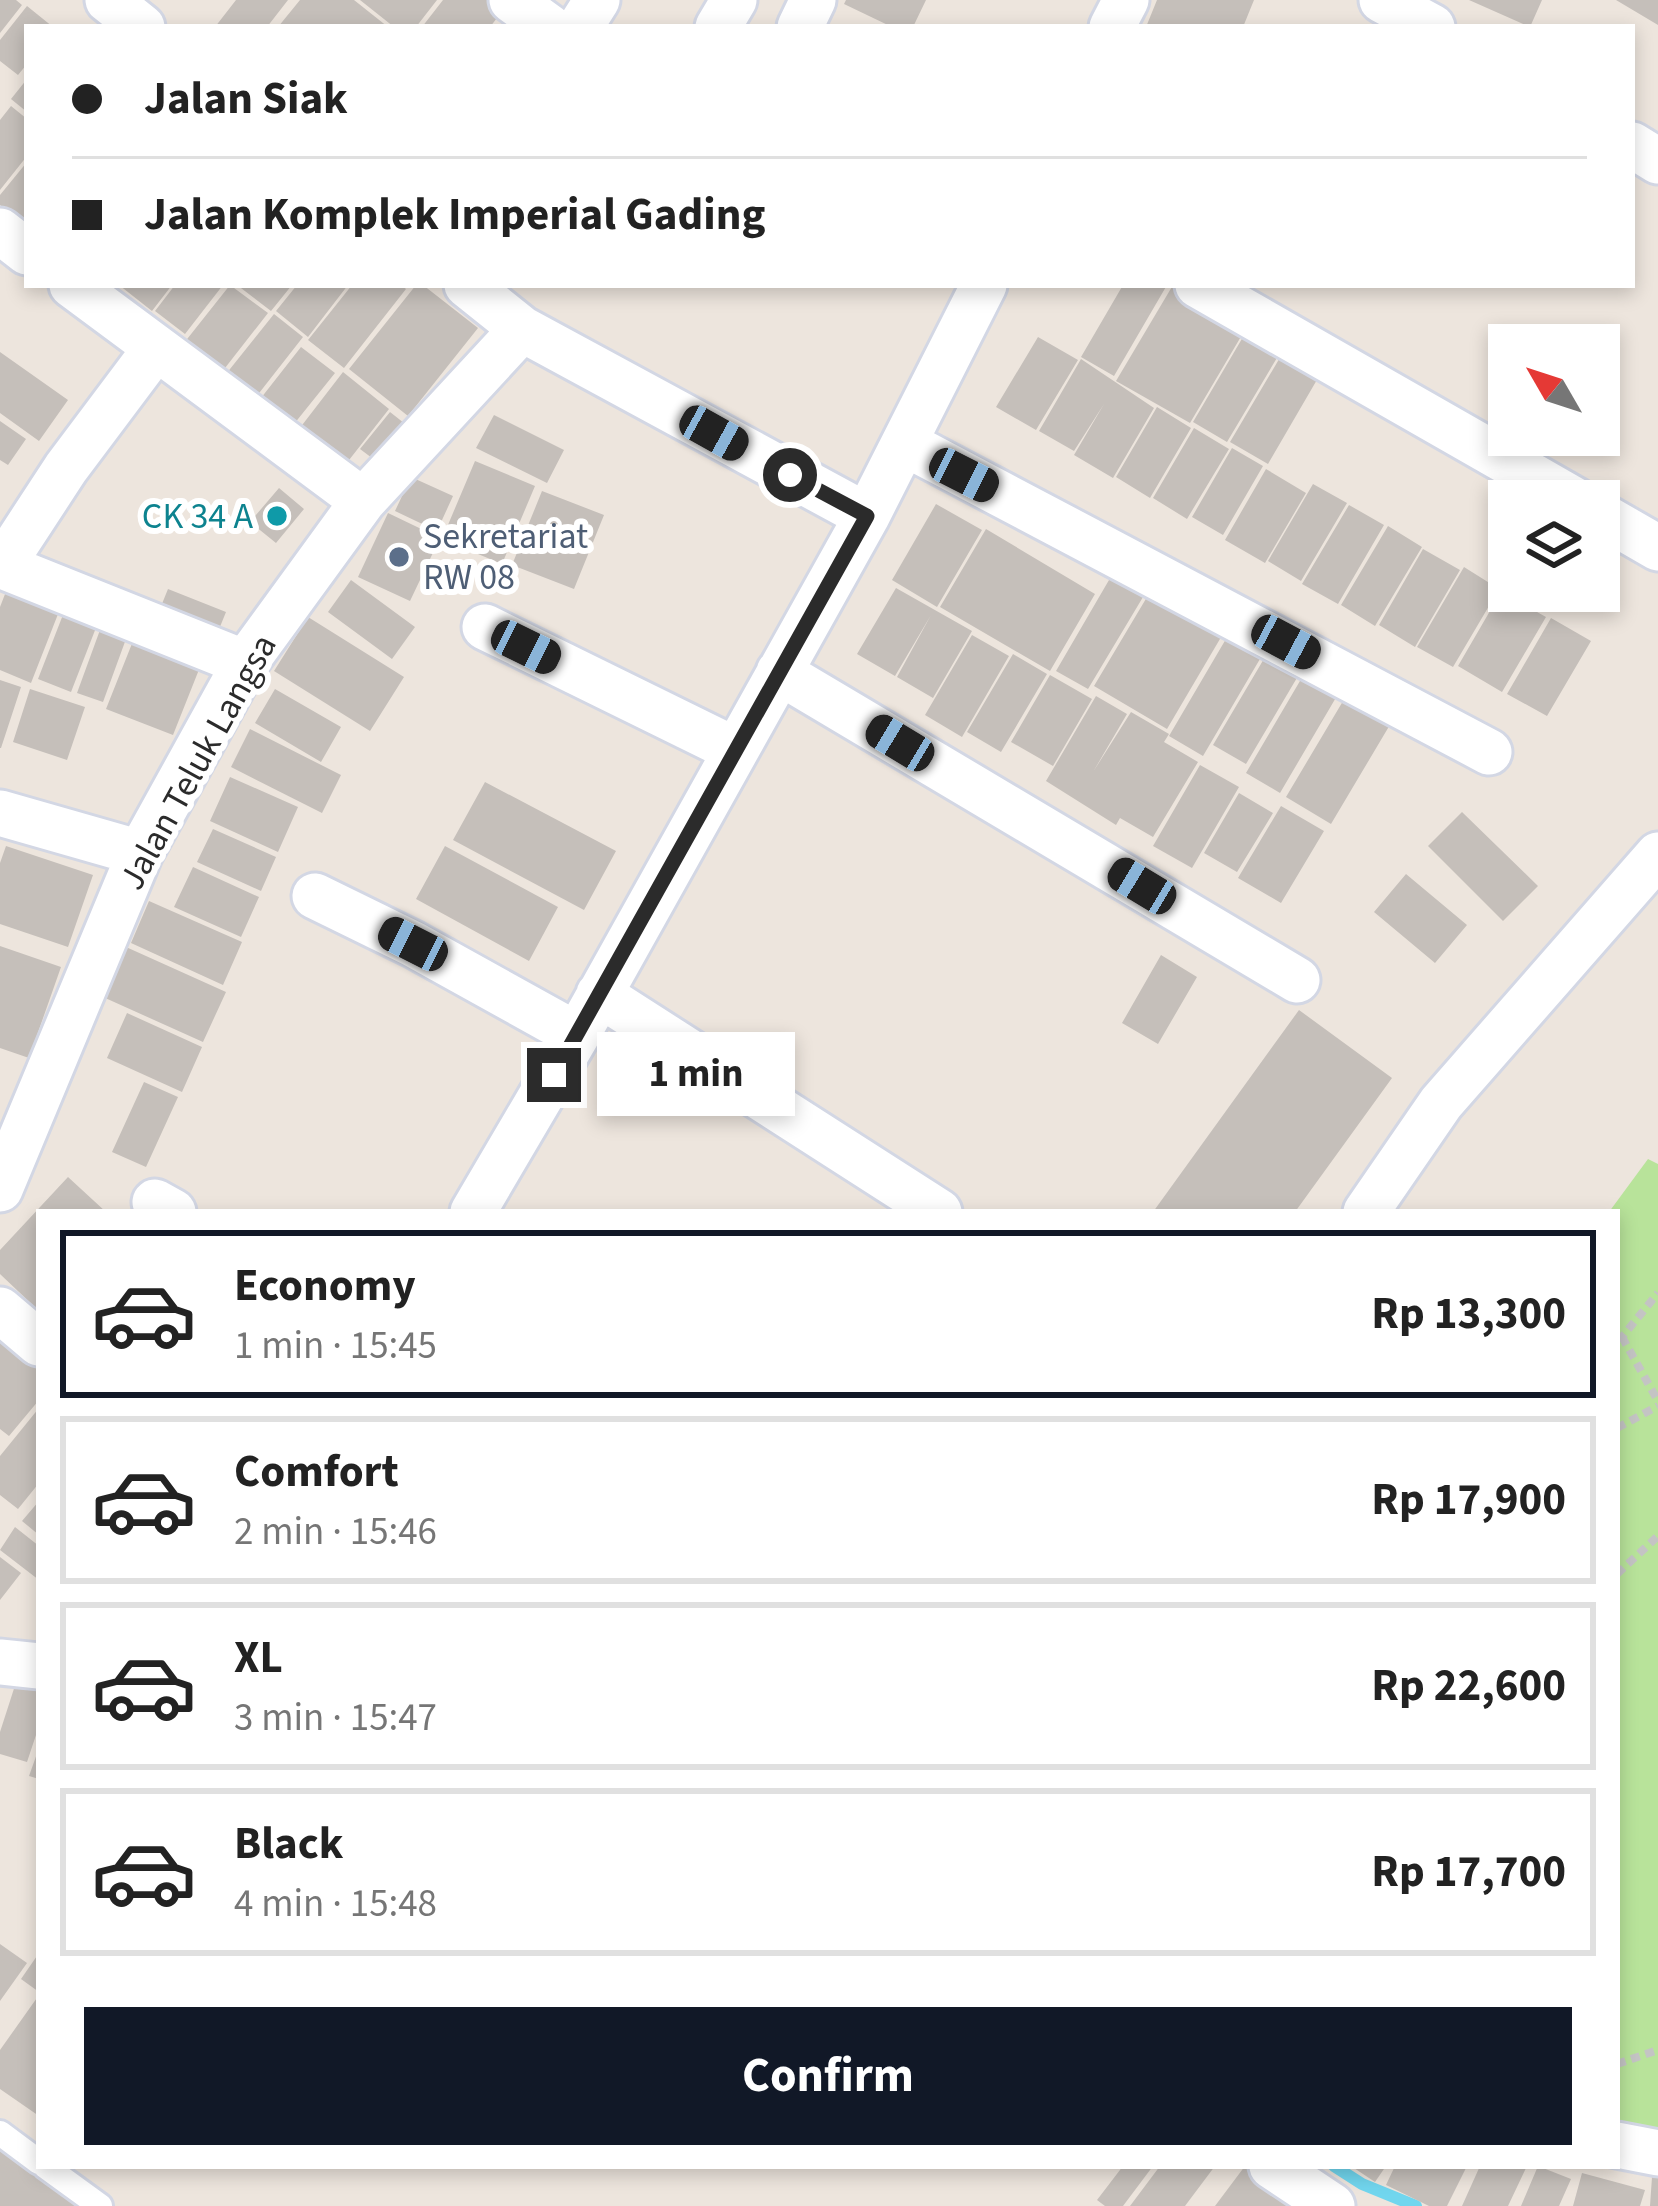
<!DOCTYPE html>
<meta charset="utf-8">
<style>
:root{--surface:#fff;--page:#f2f2f2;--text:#222;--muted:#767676;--line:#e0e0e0;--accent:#111827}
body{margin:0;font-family:"Source Sans 3",sans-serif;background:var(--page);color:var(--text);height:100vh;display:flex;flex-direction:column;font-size:45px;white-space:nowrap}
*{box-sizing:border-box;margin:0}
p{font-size:39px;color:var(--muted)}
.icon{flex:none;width:66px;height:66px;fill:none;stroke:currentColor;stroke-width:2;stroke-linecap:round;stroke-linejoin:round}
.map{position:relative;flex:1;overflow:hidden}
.sheet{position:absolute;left:36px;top:1209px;width:1584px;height:960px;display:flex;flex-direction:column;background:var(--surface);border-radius:0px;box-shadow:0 6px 18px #0003}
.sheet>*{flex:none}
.top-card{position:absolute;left:24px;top:24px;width:1611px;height:264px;border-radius:0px;box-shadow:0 6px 18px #0003;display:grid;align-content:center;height:264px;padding:0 48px;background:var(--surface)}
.needle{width:78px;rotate:309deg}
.tools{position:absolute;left:1488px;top:324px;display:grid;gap:24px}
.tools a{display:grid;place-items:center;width:132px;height:132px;border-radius:0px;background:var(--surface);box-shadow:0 6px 18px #0003;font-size:60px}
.end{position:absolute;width:54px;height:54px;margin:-27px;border:15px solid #2b2b2b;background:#fff;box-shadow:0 0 0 6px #fff}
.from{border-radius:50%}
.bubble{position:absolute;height:84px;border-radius:0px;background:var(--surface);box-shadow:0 6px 18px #0003;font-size:39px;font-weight:700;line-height:84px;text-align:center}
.car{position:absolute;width:36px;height:72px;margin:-36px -18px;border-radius:15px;box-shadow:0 0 9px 3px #0007;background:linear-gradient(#222 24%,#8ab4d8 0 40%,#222 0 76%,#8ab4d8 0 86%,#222 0)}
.top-card b{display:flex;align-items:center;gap:42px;height:114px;font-size:45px}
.top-card b+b{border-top:3px solid var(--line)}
.top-card i{width:30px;height:30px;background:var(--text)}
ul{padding:21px 0 0;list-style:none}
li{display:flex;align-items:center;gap:36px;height:168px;margin:0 24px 18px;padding:0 24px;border:6px solid var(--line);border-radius:0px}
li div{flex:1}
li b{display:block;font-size:45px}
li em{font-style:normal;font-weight:700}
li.selected{border-color:var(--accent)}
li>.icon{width:108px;height:108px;stroke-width:1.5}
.cta{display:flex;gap:24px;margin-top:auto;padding:24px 48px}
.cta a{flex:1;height:138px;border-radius:0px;background:var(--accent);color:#fff;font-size:48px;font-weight:700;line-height:138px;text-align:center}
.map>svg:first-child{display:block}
</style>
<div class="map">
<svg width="1658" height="2206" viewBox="0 0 1658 2206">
<rect width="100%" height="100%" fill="#ede5dd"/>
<!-- green -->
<path fill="#b8e39a" d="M1648,1159L1658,1164V2162L1617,2158V1212H1609Z"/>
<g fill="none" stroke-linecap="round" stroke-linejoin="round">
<!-- stream -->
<path stroke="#71d6ee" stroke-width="12" d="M1334,2166L1362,2184L1416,2206"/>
</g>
<!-- building -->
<path fill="#c5bfba" d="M0,0H16L22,5L0,33Z
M236,0H288L267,27H215Z
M300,0H354L388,27H278Z
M360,0H437L416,27H394Z
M443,0H511L490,27H422Z
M846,0H926L913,27H892L844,4Z
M1157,0H1254L1243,27H1146Z
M1469,0H1542L1530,27Z
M1616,0H1658V25Z
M27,6L53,27H27V64L18,75L0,61V40Z
M27,79V112L11,99Z
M11,106L27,119V156L0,190V120Z
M27,162V226L0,205V195Z
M119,285H172L152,311Z
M175,285H223L185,334L155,311Z
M230,285L268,313L218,377L180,348Z
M237,285H292L271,311Z
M297,285H348L308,337L276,311Z
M352,285H401L406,289L344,368L308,340Z
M416,285H423L478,328L408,416L349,369Z
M1123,285H1167L1114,376L1081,357Z
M1173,285H1188L1249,323L1190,423L1116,381Z
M274,314L303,337L256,397L226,374Z
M1253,320L1287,341L1227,442L1193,422Z
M1038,337L1078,360L1036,430L996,407Z
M1288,344L1325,366L1268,464L1230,442Z
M301,347L335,373L294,424L261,398Z
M0,352L68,400L39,441L0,413Z
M1081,359L1154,408L1113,478L1074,455L1104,404L1074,451L1039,431Z
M343,372L389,409L342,469L296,433Z
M1157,407L1191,428L1150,498L1116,477Z
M390,412L409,427L380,464L360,449Z
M494,415L564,450L547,483L476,448Z
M0,421L26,439L8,465L0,460Z
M1194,428L1229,449L1187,519L1153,498Z
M1232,448L1263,466L1223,535L1192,517Z
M475,461L535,486L502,564L442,539Z
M1266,469L1306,493L1265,563L1225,540Z
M411,477L453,496L437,531L395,511Z
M1313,484L1347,503L1301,581L1268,561Z
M279,488L304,509L276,543L250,522Z
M542,491L604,515L574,589L512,565Z
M936,504L982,530L937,607L892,580Z
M1349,505L1384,525L1338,604L1302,584Z
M388,513L440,538L410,601L358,577Z
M1388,526L1422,547L1375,626L1341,605Z
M986,529L1095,594L1050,671L940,607Z
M1423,549L1460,570L1415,647L1379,625Z
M1464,567L1499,589L1453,667L1417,647Z
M1116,568L1149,587L1088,689L1056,671Z
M351,580L415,627L392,659L328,612Z
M896,588L972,631L933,698L897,677L931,615L895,676L857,654Z
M7,589L60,609L31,683L0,670V607Z
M168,589L226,612L213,644L155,621Z
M1150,592L1227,627L1167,729L1094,686Z
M1501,592L1546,617L1502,692L1458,666Z
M66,607L99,620L71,692L38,679Z
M308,617L404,677L370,731L274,671Z
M1551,618L1591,641L1547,716L1507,694Z
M104,619L130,628L103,702L77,693Z
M1233,627L1267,647L1203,756L1169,736Z
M972,635L1009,656L962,737L925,715Z
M135,636L202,662L173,735L106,709Z
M1268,652L1301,671L1246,764L1213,745Z
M1013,654L1047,674L1001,752L967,732Z
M1307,669L1341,689L1280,793L1246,773Z
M1050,675L1092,699L1053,766L1011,742Z
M0,680L21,687L1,748H0Z
M30,689L85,707L67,760L13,742Z
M275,689L341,727L321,762L255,723Z
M1349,691L1394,718L1331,824L1286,797Z
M1096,696L1127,714L1093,772L1131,712L1169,734L1164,742L1198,762L1153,837L1120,818L1116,825L1046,781Z
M250,729L341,775L322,813L231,767Z
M1200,765L1239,787L1192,868L1153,846Z
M230,777L298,807L278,852L210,821Z
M485,782L616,851L584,910L453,840Z
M1239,793L1273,813L1237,872L1204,853Z
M1281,806L1324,831L1281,903L1238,878Z
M1462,812L1538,886L1503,921L1428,846Z
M213,829L276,857L261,891L197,862Z
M6,846L93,875L68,947L0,924V863Z
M445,846L558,907L529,961L416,899Z
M193,867L259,897L241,937L174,907Z
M1406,874L1467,925L1435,963L1374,912Z
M149,901L242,942L223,985L131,943Z
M0,946L61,967L29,1058L0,1048Z
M126,947L226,992L203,1042L103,997Z
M1161,955L1197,977L1158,1044L1122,1023Z
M1299,1010L1392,1078L1295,1212H1153Z
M127,1013L202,1047L182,1092L107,1058Z
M144,1082L178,1097L146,1167L112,1152Z
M68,1177L106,1212H39V1311L0,1274V1250Z
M0,1331L39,1363V1400L9,1436L0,1429Z
M39,1408V1483L18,1509L0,1495V1456Z
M39,1501V1535L22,1521Z
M15,1527L39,1546V1580L0,1550Z
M0,1557L21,1573L0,1600Z
M20,1670L39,1676V1726L27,1762L0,1754V1732Z
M39,1748V1779L29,1776Z
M0,1944L27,1963L0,2001Z
M39,1953V1992L21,1979Z
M39,1995V2116L0,2089V2050Z
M0,2136L81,2206H0Z
M1123,2166H1153L1123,2206H1105L1097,2200Z
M1160,2166H1215L1185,2206H1130Z
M1245,2166H1256L1310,2206H1215Z
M1351,2166H1386L1375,2182Z
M1395,2166H1467L1447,2206H1429L1386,2185Z
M1480,2166H1527L1508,2206H1462Z
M1538,2166L1571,2179L1559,2206H1521Z
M1582,2173L1645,2190L1640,2206H1573Z
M1652,2177L1658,2178V2206H1650Z"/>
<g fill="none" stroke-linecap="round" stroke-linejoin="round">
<defs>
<path id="service" d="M0,2133L39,2162
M45,2166L100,2206"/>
<path id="minor" d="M108,0L142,27
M512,0L549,27
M1382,0L1432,27
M580,27L597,0
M718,27L734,0
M800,27L813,0
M1112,27L1126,0
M1632,145L1658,161
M0,231L27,252
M72,285L363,501
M467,285L522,329L867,516
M1198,285L1576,501
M906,444L1489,752
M1599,514L1658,548
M0,565L245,663
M2,566L66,468L156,348
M485,627L733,749
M779,672L1297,980
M0,813L140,853
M315,896L413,944L577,1035
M599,994L939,1212
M0,1189L140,853L245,663L363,501L522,329
M155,1202L173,1212
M473,1212L577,1035L867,516L984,285
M1366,1212L1441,1103L1658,855
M0,1310L39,1343
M0,1662L39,1666
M1617,2145L1658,2153
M1272,2166L1332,2206"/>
</defs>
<!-- service casing -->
<use href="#service" stroke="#d3d7e4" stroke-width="30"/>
<!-- minor casing -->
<use href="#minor" stroke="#d3d7e4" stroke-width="51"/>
<!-- path -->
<path stroke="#c4c4c4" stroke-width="8" stroke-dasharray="9 6" stroke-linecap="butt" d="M1617,1337H1622L1658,1293
M1622,1337L1658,1401
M1617,1428L1658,1406
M1617,1574L1658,1536
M1617,2064L1658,2050"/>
<!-- service -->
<use href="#service" stroke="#fff" stroke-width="24"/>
<!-- minor -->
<use href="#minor" stroke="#fff" stroke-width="45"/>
</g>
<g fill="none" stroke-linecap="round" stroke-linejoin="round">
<!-- route -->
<path stroke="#2b2b2b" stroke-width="15" d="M554,1075L867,516L790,475"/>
</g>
<!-- markers -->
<circle fill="#0f9aa8" stroke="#fff" stroke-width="4.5" cx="277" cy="516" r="12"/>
<circle fill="#5c6f8a" stroke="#fff" stroke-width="4.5" cx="399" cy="557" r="12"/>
<g text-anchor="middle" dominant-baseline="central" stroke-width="12" stroke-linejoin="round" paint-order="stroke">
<!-- culture labels -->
<g font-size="36" fill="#0d838f" stroke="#fff" text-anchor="end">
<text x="253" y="516">CK 34 A</text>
</g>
<!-- service labels -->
<g font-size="36" fill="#4e5e75" stroke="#fff" text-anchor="start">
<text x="423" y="536">Sekretariat<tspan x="423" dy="41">RW 08</tspan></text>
</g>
<!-- street labels -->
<g font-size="36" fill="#2b2b2b" stroke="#fff">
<text transform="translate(198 762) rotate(-61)">Jalan Teluk Langsa</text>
</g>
</g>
</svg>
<div class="tools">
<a><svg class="needle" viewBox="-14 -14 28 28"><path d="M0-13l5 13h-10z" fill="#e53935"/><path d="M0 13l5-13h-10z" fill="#767676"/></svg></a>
<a><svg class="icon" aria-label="layers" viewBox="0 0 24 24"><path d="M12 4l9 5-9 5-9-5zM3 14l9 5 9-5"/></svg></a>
</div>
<i class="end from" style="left:790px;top:475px"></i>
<i class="end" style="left:554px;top:1075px"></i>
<div class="bubble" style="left:597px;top:1032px;width:198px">1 min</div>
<i class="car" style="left:714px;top:433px;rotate:119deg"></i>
<i class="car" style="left:964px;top:475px;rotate:117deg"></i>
<i class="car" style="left:1286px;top:642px;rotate:118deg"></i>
<i class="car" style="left:526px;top:647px;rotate:116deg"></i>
<i class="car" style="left:900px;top:743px;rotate:301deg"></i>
<i class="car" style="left:1142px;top:886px;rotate:301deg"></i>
<i class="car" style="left:413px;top:944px;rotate:297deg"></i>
<div class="top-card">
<b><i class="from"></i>Jalan Siak</b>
<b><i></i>Jalan Komplek Imperial Gading</b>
</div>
<section class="sheet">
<ul>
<li class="selected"><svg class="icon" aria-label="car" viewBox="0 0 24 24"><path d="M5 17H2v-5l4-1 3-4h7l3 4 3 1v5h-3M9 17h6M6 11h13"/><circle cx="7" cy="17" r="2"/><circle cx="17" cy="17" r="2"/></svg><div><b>Economy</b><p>1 min · 15:45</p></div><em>Rp 13,300</em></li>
<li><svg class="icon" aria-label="car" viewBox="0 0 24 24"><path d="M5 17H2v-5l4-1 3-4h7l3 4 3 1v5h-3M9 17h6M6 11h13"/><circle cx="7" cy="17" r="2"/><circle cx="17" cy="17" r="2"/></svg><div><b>Comfort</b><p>2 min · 15:46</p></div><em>Rp 17,900</em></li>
<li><svg class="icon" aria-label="car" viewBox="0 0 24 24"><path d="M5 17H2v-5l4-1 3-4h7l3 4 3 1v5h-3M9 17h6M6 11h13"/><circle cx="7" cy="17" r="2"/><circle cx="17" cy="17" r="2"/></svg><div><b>XL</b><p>3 min · 15:47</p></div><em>Rp 22,600</em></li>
<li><svg class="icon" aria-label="car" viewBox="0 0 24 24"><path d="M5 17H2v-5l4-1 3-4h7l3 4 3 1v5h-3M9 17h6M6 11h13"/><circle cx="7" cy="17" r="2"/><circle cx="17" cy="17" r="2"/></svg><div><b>Black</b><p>4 min · 15:48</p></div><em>Rp 17,700</em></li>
</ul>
<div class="cta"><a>Confirm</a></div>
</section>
</div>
